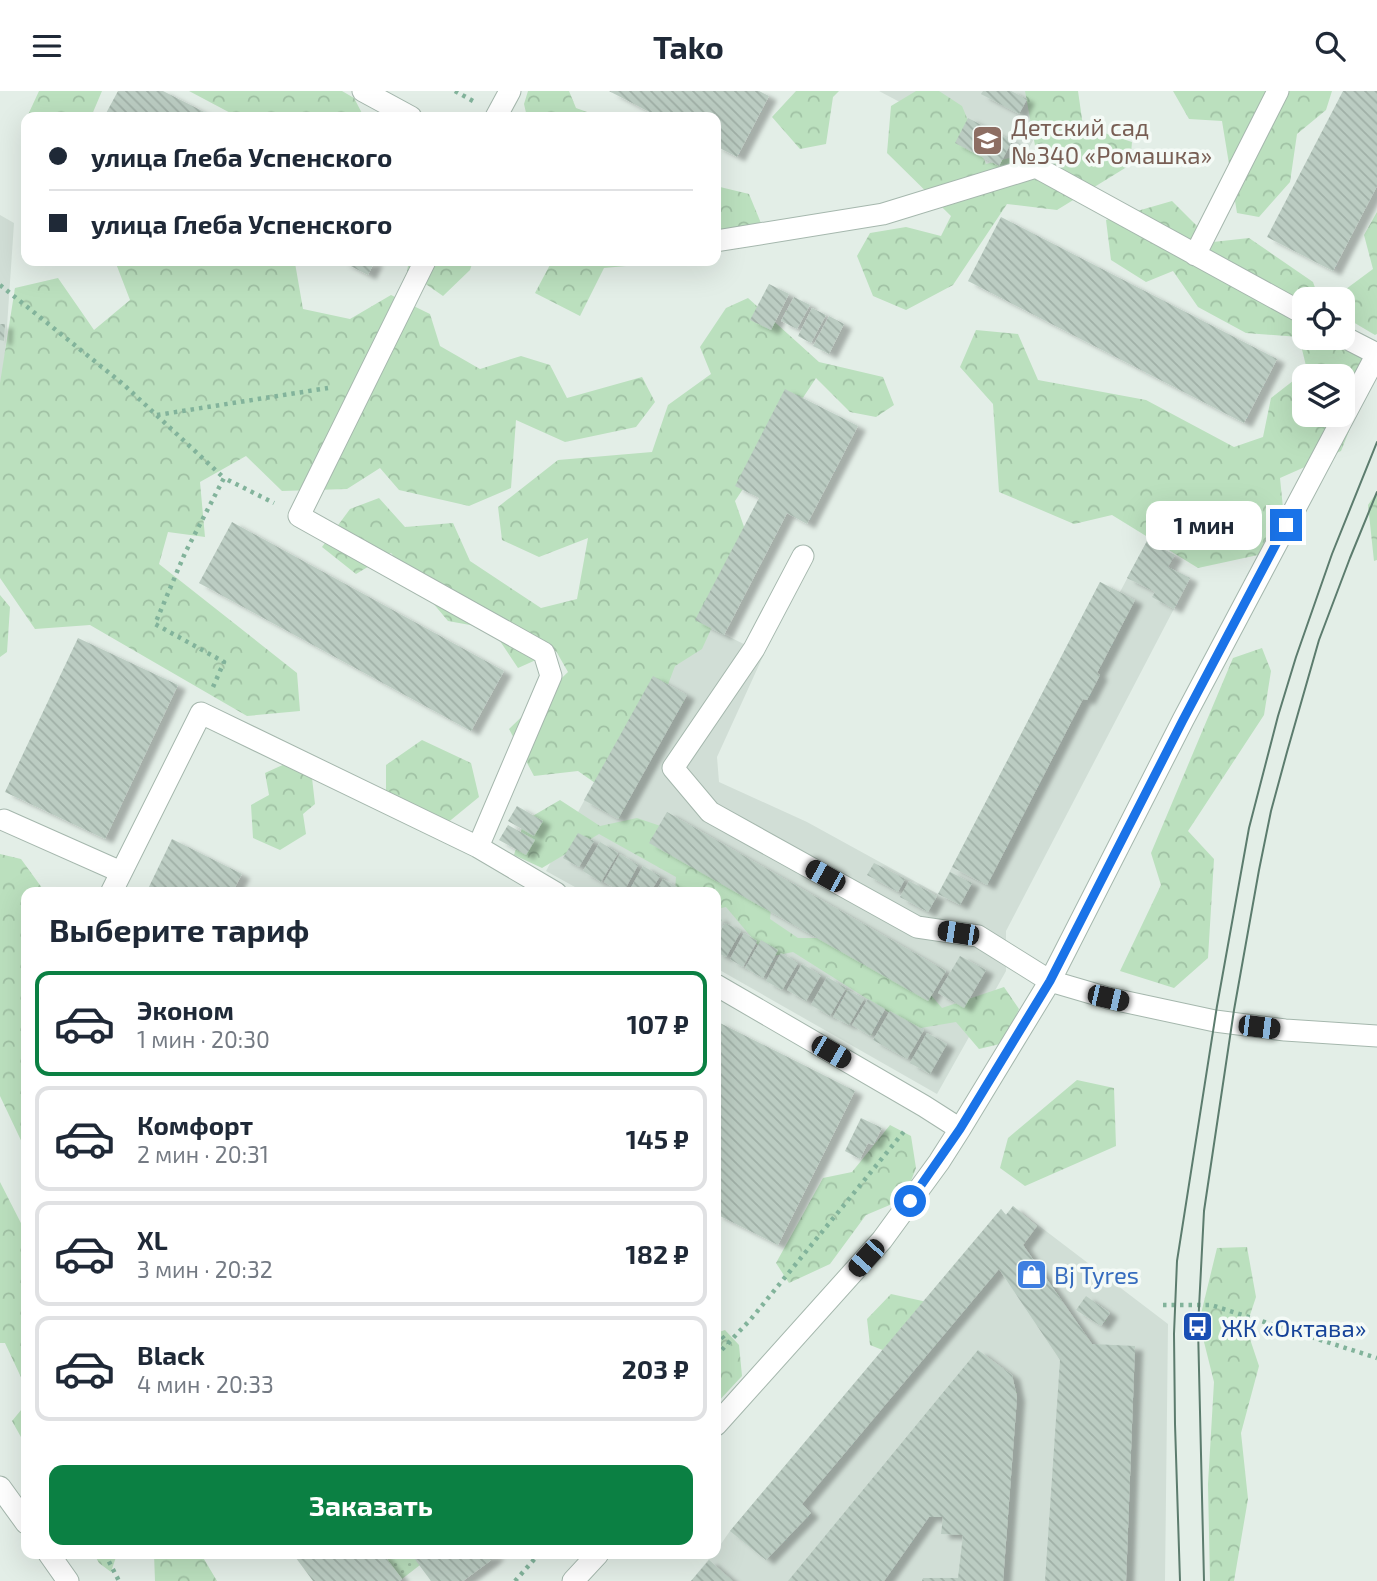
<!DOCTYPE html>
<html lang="ru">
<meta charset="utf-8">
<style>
:root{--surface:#fff;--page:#f2f2f3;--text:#1f2937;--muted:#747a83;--line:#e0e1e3;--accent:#0b8043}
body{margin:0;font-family:"Exo 2",sans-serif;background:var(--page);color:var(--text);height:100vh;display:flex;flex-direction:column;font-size:26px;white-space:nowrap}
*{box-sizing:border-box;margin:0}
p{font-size:23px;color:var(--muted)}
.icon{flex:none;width:38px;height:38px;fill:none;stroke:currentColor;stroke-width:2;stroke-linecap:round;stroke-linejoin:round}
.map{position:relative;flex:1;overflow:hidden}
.panel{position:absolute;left:21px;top:796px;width:700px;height:672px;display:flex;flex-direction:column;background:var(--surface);border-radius:14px;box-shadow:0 7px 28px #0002}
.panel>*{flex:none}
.banner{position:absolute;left:21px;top:21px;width:700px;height:154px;border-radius:14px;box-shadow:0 7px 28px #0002;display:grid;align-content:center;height:154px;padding:0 28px;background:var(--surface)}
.fabs{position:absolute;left:1292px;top:196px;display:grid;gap:14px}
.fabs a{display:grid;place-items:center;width:63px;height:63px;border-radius:14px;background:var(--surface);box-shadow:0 7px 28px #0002;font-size:35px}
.end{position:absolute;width:32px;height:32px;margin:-16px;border:9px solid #1a73e8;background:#fff;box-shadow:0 0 0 4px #fff}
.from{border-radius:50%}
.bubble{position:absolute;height:49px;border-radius:14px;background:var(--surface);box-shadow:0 7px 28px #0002;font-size:23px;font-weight:700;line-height:49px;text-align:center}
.car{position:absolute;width:21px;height:42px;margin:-21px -10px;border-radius:9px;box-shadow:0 0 5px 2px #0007;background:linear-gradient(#222 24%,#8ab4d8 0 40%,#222 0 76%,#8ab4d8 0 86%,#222 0)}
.banner b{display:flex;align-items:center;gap:24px;height:66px;font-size:26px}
.banner b+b{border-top:2px solid var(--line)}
.banner i{width:18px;height:18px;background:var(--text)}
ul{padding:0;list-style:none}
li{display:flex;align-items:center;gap:21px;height:105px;margin:0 14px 10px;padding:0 14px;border:4px solid var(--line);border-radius:14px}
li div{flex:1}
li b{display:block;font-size:26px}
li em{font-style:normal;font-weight:700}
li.selected{border-color:var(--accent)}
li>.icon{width:63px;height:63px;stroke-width:1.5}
h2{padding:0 28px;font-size:32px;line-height:84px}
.button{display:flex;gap:14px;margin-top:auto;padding:14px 28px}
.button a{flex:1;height:80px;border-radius:14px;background:var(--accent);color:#fff;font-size:28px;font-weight:700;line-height:80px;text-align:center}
header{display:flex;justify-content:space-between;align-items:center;height:91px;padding:0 28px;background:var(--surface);font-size:32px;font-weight:700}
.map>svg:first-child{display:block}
</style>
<header><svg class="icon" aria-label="menu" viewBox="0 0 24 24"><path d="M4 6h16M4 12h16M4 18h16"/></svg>Tako<svg class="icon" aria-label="search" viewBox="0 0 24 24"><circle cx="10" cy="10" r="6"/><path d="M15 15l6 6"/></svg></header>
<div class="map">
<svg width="1377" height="1490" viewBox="0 0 1377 1490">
<defs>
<pattern id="grass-dots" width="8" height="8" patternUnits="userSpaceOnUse" patternTransform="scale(1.75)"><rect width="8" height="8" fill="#bbe0be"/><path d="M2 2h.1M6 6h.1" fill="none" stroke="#a0c1a4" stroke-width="1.8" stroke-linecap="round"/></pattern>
<pattern id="forest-crowns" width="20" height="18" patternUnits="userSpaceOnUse" patternTransform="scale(1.75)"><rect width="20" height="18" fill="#bbe0be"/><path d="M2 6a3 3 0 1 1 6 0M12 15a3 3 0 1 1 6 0" fill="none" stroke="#a0c1a4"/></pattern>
<pattern id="building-back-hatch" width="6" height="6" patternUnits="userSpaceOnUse" patternTransform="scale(1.75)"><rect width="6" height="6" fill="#bbccc2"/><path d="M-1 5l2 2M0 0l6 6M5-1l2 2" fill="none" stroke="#a0b0a7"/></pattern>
<filter id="shadow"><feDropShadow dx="8" dy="4.5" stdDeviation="2" flood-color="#0004"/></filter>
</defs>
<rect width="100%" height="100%" fill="#e3eee7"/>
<!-- built -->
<path fill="#d1ded6" d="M879,0H1029L1039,39L1008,94L938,59L947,36Z
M0,124L14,132L0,339Z
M1147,450L1175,464L1169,476L1190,487L1006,840V880L937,1003L716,877V802L584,801L546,780L633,620L695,529L764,563L717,666L719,691L807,731L938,803L1100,491L1120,501Z
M1013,1115L1168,1233L1165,1490H691L713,1463H716V1460L730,1440L1001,1118L1006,1124Z"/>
<!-- grass -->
<path fill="url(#grass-dots)" d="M383,1463H411L420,1474L402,1488Z"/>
<!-- forest -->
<path fill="url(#forest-crowns)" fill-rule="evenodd" d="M39,0H102L91,26H27Z
M189,0H342L354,7L364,26H238Z
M528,0H569L576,17L601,26H527L524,13Z
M796,0H839L833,6L826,53L800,58L772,26Z
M916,0H939L962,15L986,73L1036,60L1025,0H1078L1083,35L1132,51L1130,74L1057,119L1007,113L953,194L906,219L873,205L857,165L870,142L906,136L941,145L951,125L887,62L891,15Z
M1173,0H1332L1326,19L1297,43L1290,91L1259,126L1237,122L1222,30L1189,28Z
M716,95L749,103L765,142L753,155L720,148L716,142Z
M1172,110L1213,151L1249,147L1313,191L1319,208H1304V247H1334L1364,267V303L1341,360L1280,387L1284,427L1258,464L1198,477L1112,424L1074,433L999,401L993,313L960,276L976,239L1018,243L1038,289L1146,309L1234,356L1263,346L1271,307L1307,279L1299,246L1246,242L1198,216L1173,180L1146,191L1111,169L1106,129ZM1304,285H1342V324H1304Z
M1377,121V243L1375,244L1353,231L1346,198L1373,178L1364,144Z
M115,170H291L295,172L303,218L350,228L391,204L430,223L440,255L480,278L521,265L550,274L567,307L642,286L655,311L636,336L565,351L516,329L511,397L469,415L399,399L380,377L347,398L282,400L246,365L200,391L205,446L168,441L159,473L297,582L300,620L247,625L90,534L35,538L0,487V292L15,197L58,187L94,239L130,209Z
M409,170H473L470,179L443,205L407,180Z
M552,170H639L637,174L604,177L580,225L535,202Z
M748,207L819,271L883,286L894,314L876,326L850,321L816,287L735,410L750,453L702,558L675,575L634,684L605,699L578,680L534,685L509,638L568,581L556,560L518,577L492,538L448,530L391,462L356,483L322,456L350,418L379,407L405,436L453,432L470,470L541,517L577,508L588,447L539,466L502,449L498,416L558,369L652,361L668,314L711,283L700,256L726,217Z
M1377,401V469L1374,470L1368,414Z
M0,504L10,516L7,561L0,566Z
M1262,557L1271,580L1264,624L1188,740L1214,768L1208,867L1174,897L1120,880L1161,794L1151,762L1233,567Z
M422,649L471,672L479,706L446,733L386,717V674Z
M287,672L312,687L315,713L303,723L306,743L280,759L253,747L251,714L269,704L265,682Z
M560,709L600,735L637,727L693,746L774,790L770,828L798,847H837L918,889L942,917L1004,896L1019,918L1004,952L979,958L956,931L915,938L793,861L768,866L726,816L716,818V802L675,801L676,786L599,743L542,777L514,764L524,730Z
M0,763L21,768L45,801L26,802V1060L0,1005Z
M1077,989L1114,997L1116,1055L1025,1095L1000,1077L1008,1047Z
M890,1034L911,1045L916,1077L904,1108L866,1124L830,1173L789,1192L776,1172L823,1087L852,1081Z
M0,1091L26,1142V1297L5,1252H0Z
M1247,1156L1256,1206L1246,1236L1259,1275L1241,1342L1248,1408L1234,1490H1210L1208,1393L1214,1291L1199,1231L1217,1157Z
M891,1203L927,1211L900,1266L870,1254L867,1228Z
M725,1239L739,1254L742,1285L716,1313V1242Z
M26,1313V1355L12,1330Z
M94,1463H117L111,1481L99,1472Z
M154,1463H201L217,1490H155Z"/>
<!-- building -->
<path fill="url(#building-back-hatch)" filter="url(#shadow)" d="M118,0H163L214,26H104Z
M609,0H759L769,5L737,66L716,55V26H659Z
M983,0H1011L1027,8L1019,23L981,3Z
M1343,0H1377V95L1333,180L1267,146Z
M968,27L1012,50L999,75L955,52Z
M1001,126L1277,268L1244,332L968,190Z
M341,170H375L368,184Z
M769,193L789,203L771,239L750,229Z
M794,206L810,214L797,238L781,230Z
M812,217L826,224L811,252L798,245Z
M829,225L844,233L829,263L813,255Z
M0,233H5L4,250L0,249Z
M785,298L858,335L807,433L787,422L724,544L695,529L759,407L735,395Z
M232,431L504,580L471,640L199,492Z
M1147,450L1175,464L1168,476L1190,487L1174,518L1152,506L1155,501L1127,487Z
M1100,491L1135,509L1097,582L1100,584L1087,609L1083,608L987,794L952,776Z
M78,547L178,594L105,748L5,701Z
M653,585L687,604L618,728L584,709Z
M517,715L543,730L534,745L508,730Z
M667,721L946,880L928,910L649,752Z
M508,734L535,749L526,764L499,749Z
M578,742L594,750L579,776L563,767Z
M172,748L242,783L232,802H146Z
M600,751L618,762L601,791L583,780Z
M620,763L638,774L623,802L604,791Z
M874,772L905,788L898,801L867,784Z
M643,775L660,785L650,802H628Z
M950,781L972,792L960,814L938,803Z
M663,788L677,796L676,798L682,802H655Z
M909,790L937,805L928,821L900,806Z
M716,825L722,829L716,840Z
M725,832L741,840L726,866L716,861V849Z
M744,842L757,850L743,876L730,868Z
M761,849L778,859L763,887L745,877Z
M781,862L798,872L782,899L766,890Z
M960,865L986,879L964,917L938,902Z
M802,873L821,884L806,910L787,899Z
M827,886L846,897L830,925L811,914Z
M848,899L864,908L849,934L833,926Z
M868,908L885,918L870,945L852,934Z
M890,920L924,939L907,968L873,949Z
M716,930L855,1000L778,1154L716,1123Z
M927,942L947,953L930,983L910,972Z
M861,1027L882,1037L873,1054L868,1052L860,1068L845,1060Z
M1013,1115L1037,1135L1023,1154L1092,1253L1135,1255L1126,1490H1045L1060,1269L999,1178L802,1413L811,1422L766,1469L730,1440L1001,1118L1006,1124Z
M1086,1205L1110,1222L1101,1235L1076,1219Z
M978,1259L1012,1284L1017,1306L1003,1490H922L923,1487H958L963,1444L941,1443L943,1426H929L884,1490H788Z
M293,1463H383L402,1488L399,1490H313Z
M411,1463H497L490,1470L463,1490H431Z
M709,1469L733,1490H691Z"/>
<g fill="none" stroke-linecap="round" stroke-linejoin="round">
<defs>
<path id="minor" d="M363,0L411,26
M496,26L510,0
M716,150L883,123L1036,76L1304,223
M1195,164L1278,0
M425,170L299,425L544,562L551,585L478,756L556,802
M1342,245L1377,263
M803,465L754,558L673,677L710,721L917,836L978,845L1050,890L1108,907L1215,930L1285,939L1377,945
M4,729L121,781
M111,802L201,622L478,756
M716,894L924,1015L960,1038
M716,1334L882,1149L939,1071L960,1038L1050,890L1183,629L1377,263
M0,1396L26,1432
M49,1463L68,1490
M573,1490L598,1463"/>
</defs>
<!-- minor casing -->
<use href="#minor" stroke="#a5b7ad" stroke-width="23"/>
<!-- path -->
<path stroke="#82b39b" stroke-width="4.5" stroke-dasharray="3.5 5" stroke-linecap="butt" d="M455,0L473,10
M0,194L123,293L224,387
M157,324L328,297
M213,596L224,571L155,533L185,462L224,387L274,412
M1163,1214H1211L1377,1267
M716,1239L728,1252
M716,1265L751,1228L906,1038
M105,1463L119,1490
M515,1490L539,1463"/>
<!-- minor -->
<use href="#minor" stroke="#fff" stroke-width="21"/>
<!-- tram -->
<path stroke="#5c7c6e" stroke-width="2" d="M1180,1490L1175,1333L1174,1243L1177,1170L1217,915L1249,737L1278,625L1296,566L1332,463L1377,351
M1204,1490L1198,1236L1204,1120L1234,919L1259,779L1271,720L1287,661L1319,549L1350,467L1377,401"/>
</g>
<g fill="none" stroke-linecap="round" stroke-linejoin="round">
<!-- route -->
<path stroke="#1a73e8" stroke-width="9" d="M910,1110L960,1038L1050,890L1183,629L1286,434"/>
</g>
<!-- icons -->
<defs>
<symbol id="school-square" viewBox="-11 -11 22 22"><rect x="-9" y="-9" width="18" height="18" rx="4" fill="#8d6e63" stroke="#f4faf6"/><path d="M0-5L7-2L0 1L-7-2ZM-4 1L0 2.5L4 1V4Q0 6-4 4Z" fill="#fff"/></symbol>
<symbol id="shop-square" viewBox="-11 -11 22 22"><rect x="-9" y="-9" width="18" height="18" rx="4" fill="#3f7fe0" stroke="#f4faf6"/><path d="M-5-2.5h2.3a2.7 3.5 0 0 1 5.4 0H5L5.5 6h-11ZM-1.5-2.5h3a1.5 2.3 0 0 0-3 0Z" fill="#fff"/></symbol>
<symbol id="bus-square" viewBox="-11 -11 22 22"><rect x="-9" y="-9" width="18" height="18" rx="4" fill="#1a4fb4" stroke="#f4faf6"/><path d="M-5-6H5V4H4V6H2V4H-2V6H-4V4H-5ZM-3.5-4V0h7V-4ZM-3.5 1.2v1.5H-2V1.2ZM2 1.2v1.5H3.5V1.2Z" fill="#fff"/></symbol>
</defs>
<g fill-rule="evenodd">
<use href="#school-square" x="970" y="32" width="35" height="35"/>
<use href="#shop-square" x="1014" y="1166" width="35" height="35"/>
<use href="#bus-square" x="1180" y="1218" width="35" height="35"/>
</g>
<g text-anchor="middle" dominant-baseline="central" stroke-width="7" stroke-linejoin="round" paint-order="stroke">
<!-- education labels -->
<g font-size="24" fill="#785e54" stroke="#f4faf6" text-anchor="start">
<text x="1011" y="35">Детский сад<tspan x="1011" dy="28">№340 «Ромашка»</tspan></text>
</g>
<!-- shop labels -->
<g font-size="24" fill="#366cbe" stroke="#f4faf6" text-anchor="start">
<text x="1054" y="1183">Bj Tyres</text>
</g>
<!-- transit labels -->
<g font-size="24" fill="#164399" stroke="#f4faf6" text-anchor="start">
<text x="1221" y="1236">ЖК «Октава»</text>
</g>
</g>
</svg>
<div class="fabs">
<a><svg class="icon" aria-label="locate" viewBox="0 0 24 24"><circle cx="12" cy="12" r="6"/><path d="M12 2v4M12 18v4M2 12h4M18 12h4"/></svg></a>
<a><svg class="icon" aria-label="layers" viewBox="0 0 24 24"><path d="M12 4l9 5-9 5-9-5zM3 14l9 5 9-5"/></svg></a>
</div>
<i class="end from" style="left:910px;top:1110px"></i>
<i class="end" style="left:1286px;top:434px"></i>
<div class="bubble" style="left:1146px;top:410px;width:116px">1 мин</div>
<i class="car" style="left:825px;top:785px;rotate:299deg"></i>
<i class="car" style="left:958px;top:842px;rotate:279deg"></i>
<i class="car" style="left:1108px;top:907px;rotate:103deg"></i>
<i class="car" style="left:1259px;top:936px;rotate:97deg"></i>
<i class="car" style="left:831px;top:961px;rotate:120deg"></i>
<i class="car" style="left:866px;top:1167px;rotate:222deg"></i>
<div class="banner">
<b><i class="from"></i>улица Глеба Успенского</b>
<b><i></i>улица Глеба Успенского</b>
</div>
<section class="panel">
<h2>Выберите тариф</h2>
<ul>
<li class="selected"><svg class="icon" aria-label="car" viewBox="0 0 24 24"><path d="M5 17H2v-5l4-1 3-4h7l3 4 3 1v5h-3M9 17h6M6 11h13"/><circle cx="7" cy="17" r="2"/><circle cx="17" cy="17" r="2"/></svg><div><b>Эконом</b><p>1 мин · 20:30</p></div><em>107 ₽</em></li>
<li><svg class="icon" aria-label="car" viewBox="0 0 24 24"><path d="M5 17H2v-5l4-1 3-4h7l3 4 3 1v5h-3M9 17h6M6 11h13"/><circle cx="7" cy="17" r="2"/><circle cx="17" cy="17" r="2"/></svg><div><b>Комфорт</b><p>2 мин · 20:31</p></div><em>145 ₽</em></li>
<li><svg class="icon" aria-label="car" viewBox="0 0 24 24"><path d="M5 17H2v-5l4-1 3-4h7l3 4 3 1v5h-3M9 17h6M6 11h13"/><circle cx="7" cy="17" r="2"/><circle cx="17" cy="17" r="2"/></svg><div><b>XL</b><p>3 мин · 20:32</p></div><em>182 ₽</em></li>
<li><svg class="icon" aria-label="car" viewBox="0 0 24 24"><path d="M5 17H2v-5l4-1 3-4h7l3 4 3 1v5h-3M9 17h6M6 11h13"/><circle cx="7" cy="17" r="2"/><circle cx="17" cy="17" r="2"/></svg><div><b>Black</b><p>4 мин · 20:33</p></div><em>203 ₽</em></li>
</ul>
<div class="button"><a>Заказать</a></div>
</section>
</div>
